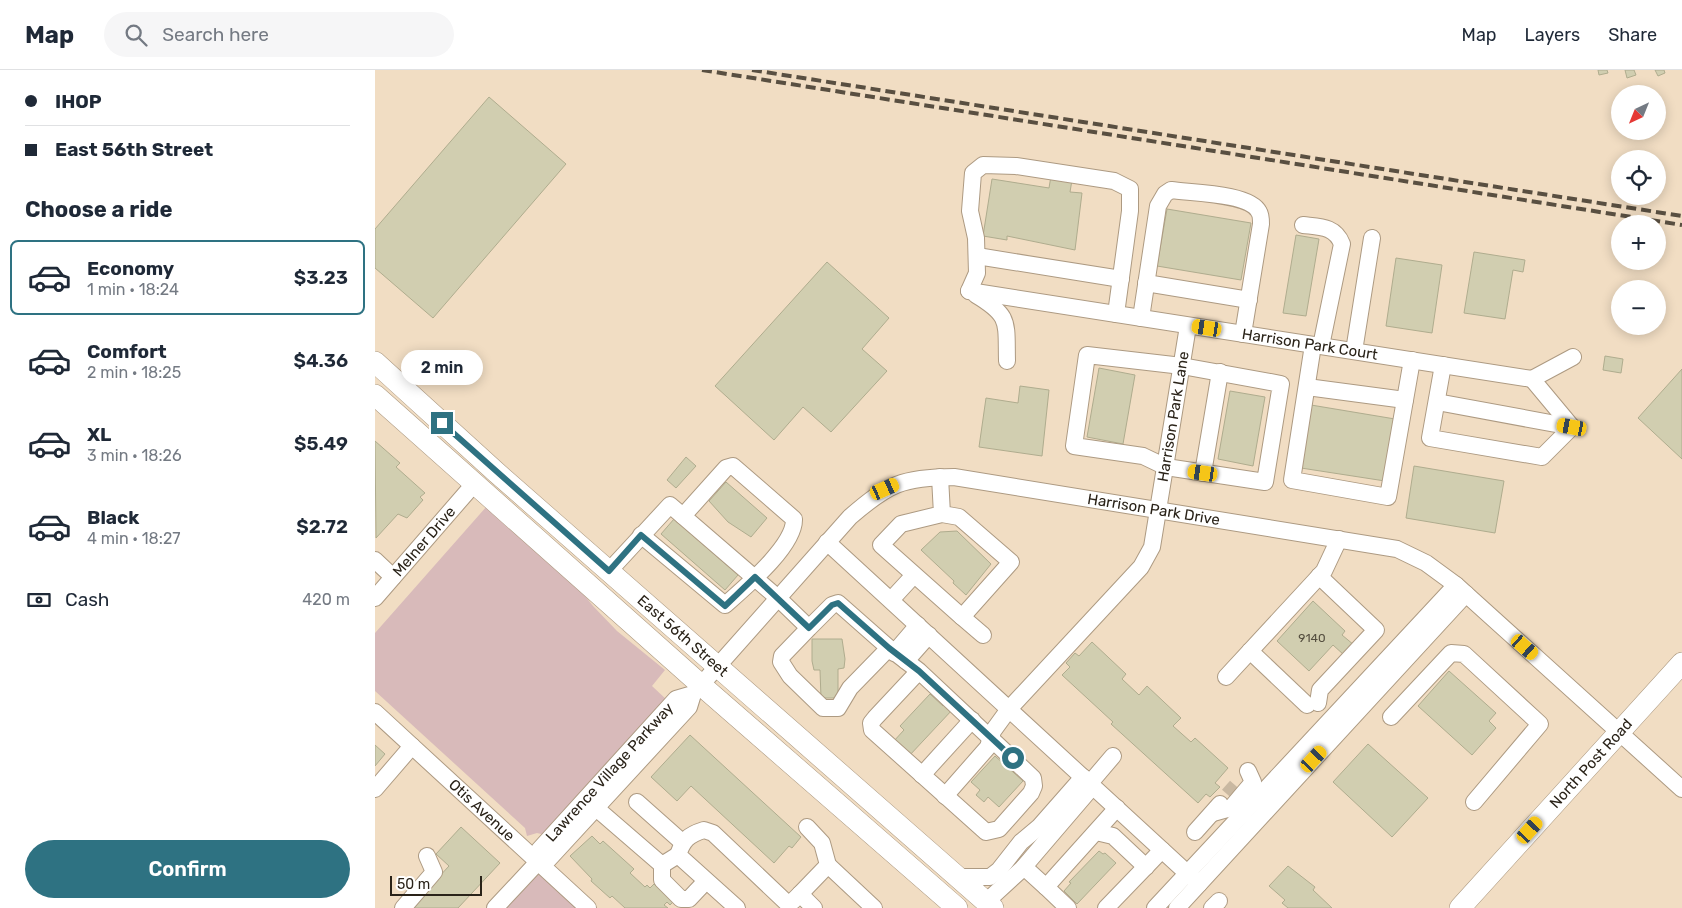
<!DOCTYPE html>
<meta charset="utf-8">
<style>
:root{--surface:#fff;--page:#f6f6f7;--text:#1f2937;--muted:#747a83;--line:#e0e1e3;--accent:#2e7282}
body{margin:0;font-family:Rubik,sans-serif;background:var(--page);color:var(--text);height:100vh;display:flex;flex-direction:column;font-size:19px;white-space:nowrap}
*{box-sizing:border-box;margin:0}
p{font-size:16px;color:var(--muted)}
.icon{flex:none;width:28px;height:28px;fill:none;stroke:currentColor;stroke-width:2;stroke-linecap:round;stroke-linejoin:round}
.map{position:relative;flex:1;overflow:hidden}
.side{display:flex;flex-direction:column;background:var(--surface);width:375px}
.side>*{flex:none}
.guide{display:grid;align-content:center;height:110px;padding:0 25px;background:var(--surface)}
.needle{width:32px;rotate:223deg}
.fabs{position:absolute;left:1236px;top:15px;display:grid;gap:10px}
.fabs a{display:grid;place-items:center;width:55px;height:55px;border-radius:50%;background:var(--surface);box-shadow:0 2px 12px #0003;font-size:25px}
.scale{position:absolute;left:15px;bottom:12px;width:92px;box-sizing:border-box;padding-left:5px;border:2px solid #2a2319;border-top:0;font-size:14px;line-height:18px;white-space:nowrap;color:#2a2319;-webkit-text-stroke:4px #fff;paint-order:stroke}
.end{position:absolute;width:22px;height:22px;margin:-11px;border:6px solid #2e7282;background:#fff;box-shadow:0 0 0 2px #fff}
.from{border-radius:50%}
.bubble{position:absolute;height:35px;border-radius:18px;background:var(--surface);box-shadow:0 2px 12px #0003;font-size:16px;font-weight:600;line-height:35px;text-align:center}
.car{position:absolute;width:15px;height:30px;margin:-15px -8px;border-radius:6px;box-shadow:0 0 4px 1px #0007;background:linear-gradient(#f5c518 24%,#345 0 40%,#f5c518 0 76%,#345 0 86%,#f5c518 0)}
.guide b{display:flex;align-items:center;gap:18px;height:48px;font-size:19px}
.guide b+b{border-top:1px solid var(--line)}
.guide i{width:12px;height:12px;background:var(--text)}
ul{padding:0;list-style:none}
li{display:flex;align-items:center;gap:15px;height:75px;margin:0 10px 8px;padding:0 15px;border:2px solid transparent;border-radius:8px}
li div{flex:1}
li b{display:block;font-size:19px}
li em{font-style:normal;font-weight:600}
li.selected{border-color:var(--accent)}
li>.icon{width:45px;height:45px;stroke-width:1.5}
h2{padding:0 25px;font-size:22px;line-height:60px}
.pay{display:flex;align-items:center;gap:12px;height:55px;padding:0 25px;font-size:19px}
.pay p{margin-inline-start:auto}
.button{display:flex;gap:10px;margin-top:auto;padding:10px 25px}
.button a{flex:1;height:58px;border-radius:30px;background:var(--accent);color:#fff;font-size:20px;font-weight:600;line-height:58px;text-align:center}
header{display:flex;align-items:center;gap:30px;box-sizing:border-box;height:70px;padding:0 25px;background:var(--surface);border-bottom:1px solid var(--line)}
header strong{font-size:24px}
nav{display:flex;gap:28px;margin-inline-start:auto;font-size:18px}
.search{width:350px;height:45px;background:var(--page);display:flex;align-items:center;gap:12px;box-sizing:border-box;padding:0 18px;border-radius:28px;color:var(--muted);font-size:19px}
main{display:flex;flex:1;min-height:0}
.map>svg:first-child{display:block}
</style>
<header>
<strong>Map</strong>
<div class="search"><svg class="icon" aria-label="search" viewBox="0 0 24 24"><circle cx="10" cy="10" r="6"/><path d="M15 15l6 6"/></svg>Search here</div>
<nav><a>Map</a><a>Layers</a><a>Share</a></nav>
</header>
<main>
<section class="side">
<div class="guide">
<b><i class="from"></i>IHOP</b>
<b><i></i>East 56th Street</b>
</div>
<h2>Choose a ride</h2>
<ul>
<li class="selected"><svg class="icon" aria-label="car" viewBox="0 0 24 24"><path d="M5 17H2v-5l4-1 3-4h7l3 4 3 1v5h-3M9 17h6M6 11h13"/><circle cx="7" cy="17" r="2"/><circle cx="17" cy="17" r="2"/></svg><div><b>Economy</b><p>1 min · 18:24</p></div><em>$3.23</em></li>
<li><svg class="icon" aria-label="car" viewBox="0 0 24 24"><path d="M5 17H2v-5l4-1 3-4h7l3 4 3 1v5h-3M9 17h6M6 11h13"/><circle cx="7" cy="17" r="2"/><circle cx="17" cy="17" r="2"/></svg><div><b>Comfort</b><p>2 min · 18:25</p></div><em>$4.36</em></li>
<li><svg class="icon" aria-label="car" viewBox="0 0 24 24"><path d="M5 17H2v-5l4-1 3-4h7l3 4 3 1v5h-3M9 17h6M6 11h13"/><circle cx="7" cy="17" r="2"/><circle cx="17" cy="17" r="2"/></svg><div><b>XL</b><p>3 min · 18:26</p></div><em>$5.49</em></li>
<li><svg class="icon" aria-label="car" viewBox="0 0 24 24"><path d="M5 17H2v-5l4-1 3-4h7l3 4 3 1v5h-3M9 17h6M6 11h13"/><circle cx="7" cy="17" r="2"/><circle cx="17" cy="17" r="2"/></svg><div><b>Black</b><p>4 min · 18:27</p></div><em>$2.72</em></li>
</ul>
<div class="pay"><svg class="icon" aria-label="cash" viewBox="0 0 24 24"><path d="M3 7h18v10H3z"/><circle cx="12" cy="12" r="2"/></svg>Cash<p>420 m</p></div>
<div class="button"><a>Confirm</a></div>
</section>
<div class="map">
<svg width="1307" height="838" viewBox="0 0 1307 838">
<rect width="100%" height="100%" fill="#f1ddc3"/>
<!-- green -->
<path fill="#d8baba" d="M112,436L194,506L218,536L242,561L290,600L277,616L293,631L170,765L162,763L152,766L150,758L0,621V563Z
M163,792L213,838H120Z"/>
<!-- building -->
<path fill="#d1ceb0" stroke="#afac8e" d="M1223,0H1232L1233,3L1224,5Z
M1250,0H1259L1261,5L1252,8Z
M1280,0H1289L1290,3L1283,6Z
M114,27L191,94L58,248L0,198V159Z
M676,106L697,110L695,122L707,123L700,180L632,166V170L608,166L617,109L674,118Z
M792,139L876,153L866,210L782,196Z
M921,165L944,169L931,246L908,243Z
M1099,182L1150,190L1148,202L1138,200L1130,249L1089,243Z
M1021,188L1067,195L1057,263L1011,256Z
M452,192L514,248L487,279L512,301L456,362L428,337L399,370L340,316Z
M1230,286L1248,289L1246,303L1228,300Z
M724,298L760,305L748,374L712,367Z
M1307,299V389L1263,348Z
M645,316L674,320L667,386L604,377L611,328L643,333Z
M855,321L890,327L878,396L843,389Z
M936,335L1020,349L1010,411L926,398Z
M0,371L25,393L21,397L50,423L45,427L48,430L32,448L23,444L1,468Z
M311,387L321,396L301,418L292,410Z
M1039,396L1129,411L1120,463L1031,448Z
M351,412L392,448L376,467L353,452L334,431Z
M299,449L363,505L350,520L286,464Z
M582,461L616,494L591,525L578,513L579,511L546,480L565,462Z
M938,531L970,561L967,565L979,575L969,585L958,575L934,601L902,571Z
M437,569H467L470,589L469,598L463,599V628H446L445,600H439L437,591Z
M717,572L751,604L747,609L764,625L772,616L806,648L798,656L816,672L820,668L853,698L840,713L845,717L835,727L831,724L823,733L736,654L738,652L687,605L695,597L691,593L700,583L704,586Z
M1074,601L1121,643L1114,651L1121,658L1097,685L1043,636Z
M555,624L568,636L571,633L578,639L534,686L518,672L529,660L525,656Z
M315,665L426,767L417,778L414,776L399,793L316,716L302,731L276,707Z
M993,674L1053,728L1017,767L958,712Z
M0,675L10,684L0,696Z
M620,686L648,711L624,737L613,727L609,732L601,725L605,720L596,712Z
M86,757L125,793L83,838H35L74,796L61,784Z
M217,766L225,774L228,771L259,799L255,803L270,817L272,815L275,818L279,814L298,832L295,835L292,832L289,835L293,838H250L237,826L235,828L216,811L217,809L195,786Z
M724,781L728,784L730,783L741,793L702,834L689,821L696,813L694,812Z
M913,796L940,817L938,820L957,838H913L907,833L910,830L894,816Z"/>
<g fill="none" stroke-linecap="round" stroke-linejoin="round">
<!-- minor-tunnel -->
<path stroke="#c9b8a1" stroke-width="16" stroke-dasharray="16 8" stroke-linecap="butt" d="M853,725L861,716"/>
<defs>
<g id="minor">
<path d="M928,155C945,157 960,156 967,174L946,276"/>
<path d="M602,186L746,209"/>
<path d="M771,213L874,230"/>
<path id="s1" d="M594,221L1157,309"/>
<path d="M594,221L602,203L601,168L595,141L598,103L608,95L641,96L739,111L755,119V141L741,244"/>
<path d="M601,225C636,246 631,252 632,291"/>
<path d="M766,248L783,136L790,124L796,120C816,123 875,123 884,142C886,145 886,150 886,154L868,264"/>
<path d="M938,275L917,410L1013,427L1037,290"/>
<path d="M979,281L997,168"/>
<path d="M712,285L807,296L906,314L890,412L791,397L768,386L699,376Z"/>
<path d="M1068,295L1055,368L1167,387L1197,357L1157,309"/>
<path d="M1157,309L1198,287"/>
<path d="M932,317L1030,330"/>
<path d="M1062,332L1197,357"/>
<path d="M828,403L845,302"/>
<path d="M565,407L567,444L526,454L506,475L587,547L636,492L584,447L567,444"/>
<path d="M266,465L350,535C369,518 420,476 419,449L358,396L351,398L308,446"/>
<path d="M452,472L824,814"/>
<path d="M0,490L18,507"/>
<path d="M234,501L295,435L403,528L434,558L407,586L406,592L415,606L448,638H463L475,618L514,578L463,533L457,535L434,558"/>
<path id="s2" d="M0,528L99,414"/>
<path d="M516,530L539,505"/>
<path d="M587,547L608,565"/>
<path d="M514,578L544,601L658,708L659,716L656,723L624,759L611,762L497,660L496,653L500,648L544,601"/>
<path d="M875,581L932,635"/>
<path d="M519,583L543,555"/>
<path d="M531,591L554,565"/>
<path d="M851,607L949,501L964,469"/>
<path d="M943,633L945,620L1001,560L944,506"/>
<path id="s3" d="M0,642L213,838"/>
<path d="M1016,647L1076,583L1089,584L1165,654L1099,732"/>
<path d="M547,705L597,650"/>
<path d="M715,713L738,686"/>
<path d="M0,719L37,676"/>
<path id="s4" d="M570,726L613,677L618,661L634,639L766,497L777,477L813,256"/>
<path d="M262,732L307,772"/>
<path d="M221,738L287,795L303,785"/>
<path d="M838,743L856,738L878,712L873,701"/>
<path d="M432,757L447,773L453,795"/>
<path d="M721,762L738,766L771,797"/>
<path d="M820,762L845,734"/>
<path id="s5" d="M163,792L173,790L314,637L318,624L475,447C513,414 528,407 579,407L1022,479L1051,493L1081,515L1307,719"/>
<path d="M287,795V810L306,829H314L331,811"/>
<path d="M649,797L671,817L742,738"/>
<path d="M583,807H615L624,800L646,772L664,757L708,707"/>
<path d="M671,817L693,838"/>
<path d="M425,824L453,795L499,838"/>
<path d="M418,831L425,824L439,838"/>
<path d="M611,832L647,799L718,716"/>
<path d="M28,838L59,802L52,786"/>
<path id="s6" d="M120,838L163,792L164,780L301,629L318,624"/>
<path d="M362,838L303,785C308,770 313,765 329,760L338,763L414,835"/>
<path d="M731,838L787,780"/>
<path d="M780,838L1081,515"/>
<path d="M802,838L1091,524"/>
<path d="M837,838L844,831"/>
</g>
<g id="major">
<path id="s7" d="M0,292L122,403L618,838"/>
<path d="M0,325L326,615L582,838"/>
<path id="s8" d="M1085,838L1307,593"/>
</g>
</defs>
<!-- minor casing -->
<use href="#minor" stroke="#ad9a82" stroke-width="18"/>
<!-- major casing -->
<use href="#major" stroke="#ad9a82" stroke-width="22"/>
<!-- minor -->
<use href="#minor" stroke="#fff" stroke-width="16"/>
<!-- major -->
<use href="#major" stroke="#fff" stroke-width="21"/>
<!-- rail -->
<path stroke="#594f41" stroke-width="4" stroke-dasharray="10 5" stroke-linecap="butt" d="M327,0L1307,155
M377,0L1307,146"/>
</g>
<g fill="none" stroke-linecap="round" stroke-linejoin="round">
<!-- route -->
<path stroke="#2e7282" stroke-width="6" d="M67,353L234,501L266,465L350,536L380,507L434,558L457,535L463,533L514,578L544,601L638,688"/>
</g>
<g text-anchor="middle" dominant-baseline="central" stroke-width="4" stroke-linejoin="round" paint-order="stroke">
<!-- number labels -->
<g font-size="12" fill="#544e3f">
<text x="937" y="568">9140</text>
</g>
<!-- street labels -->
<g font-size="15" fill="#2a2319" stroke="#fff">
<text stroke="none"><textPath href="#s1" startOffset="345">Harrison Park Court</textPath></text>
<text stroke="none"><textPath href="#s4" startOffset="458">Harrison Park Lane</textPath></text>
<text stroke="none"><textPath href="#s5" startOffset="786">Harrison Park Drive</textPath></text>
<text stroke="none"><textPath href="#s2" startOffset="75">Melner Drive</textPath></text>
<text stroke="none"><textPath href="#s7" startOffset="412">East 56th Street</textPath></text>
<text stroke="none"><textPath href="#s8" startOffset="195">North Post Road</textPath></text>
<text stroke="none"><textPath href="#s6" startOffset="180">Lawrence Village Parkway</textPath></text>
<text stroke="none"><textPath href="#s3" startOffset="145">Otis Avenue</textPath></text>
</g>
</g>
</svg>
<div class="fabs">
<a><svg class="needle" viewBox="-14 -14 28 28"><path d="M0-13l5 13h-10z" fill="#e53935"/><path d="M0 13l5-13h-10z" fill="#747a83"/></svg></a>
<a><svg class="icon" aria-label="locate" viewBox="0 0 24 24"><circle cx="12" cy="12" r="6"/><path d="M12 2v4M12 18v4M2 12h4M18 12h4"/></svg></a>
<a>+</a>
<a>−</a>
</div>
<div class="scale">50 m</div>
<i class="end from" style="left:638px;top:688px"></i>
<i class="end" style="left:67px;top:353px"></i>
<div class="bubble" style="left:26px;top:280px;width:82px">2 min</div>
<i class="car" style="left:832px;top:258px;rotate:279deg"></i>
<i class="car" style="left:1197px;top:357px;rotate:280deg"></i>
<i class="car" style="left:828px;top:403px;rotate:278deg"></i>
<i class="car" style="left:510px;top:419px;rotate:66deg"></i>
<i class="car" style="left:1150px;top:577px;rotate:131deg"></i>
<i class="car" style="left:939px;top:689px;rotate:43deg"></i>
<i class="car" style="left:1155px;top:760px;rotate:42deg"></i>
</div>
</main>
